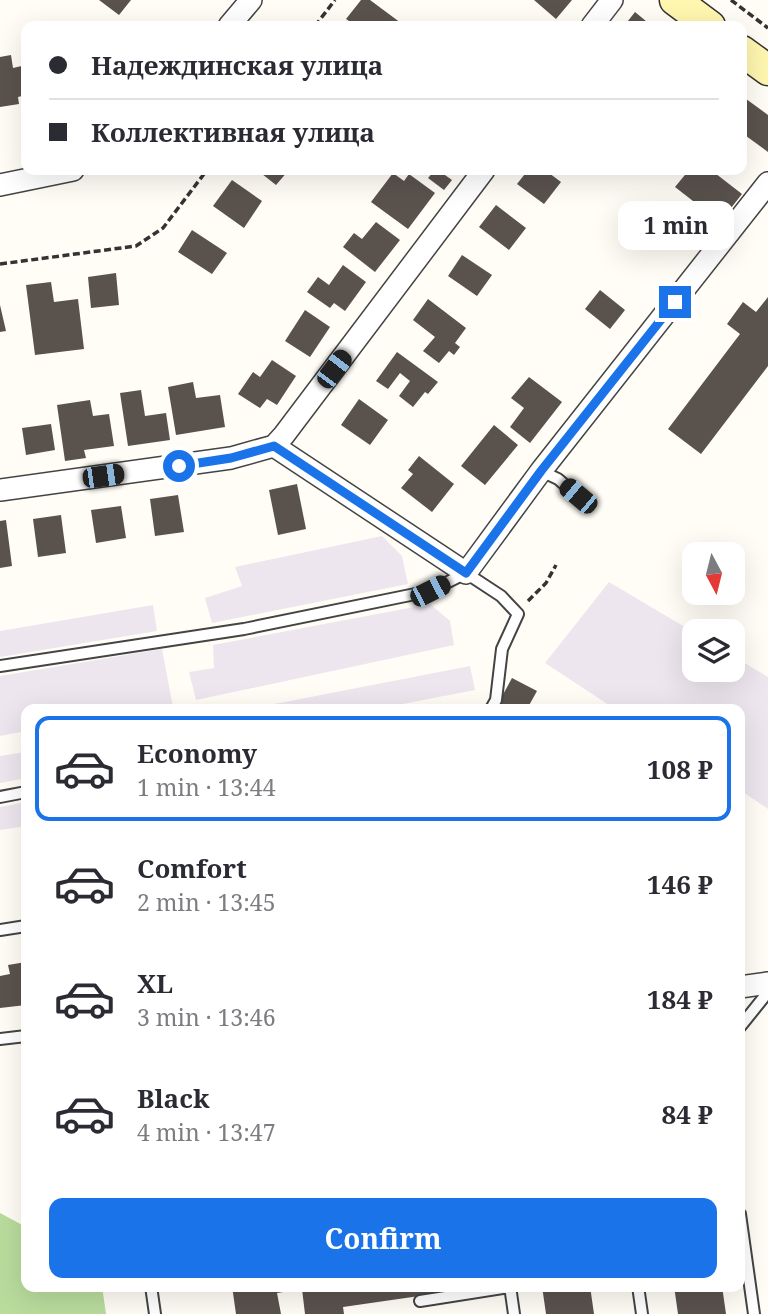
<!DOCTYPE html>
<meta charset="utf-8">
<style>
:root{--surface:#fff;--page:#f7f7f7;--text:#2b2b33;--muted:#7c7c81;--line:#e1e1e2;--accent:#1a73e8}
body{margin:0;font-family:"Noto Serif",serif;background:var(--page);color:var(--text);height:100vh;display:flex;flex-direction:column;font-size:26px;white-space:nowrap}
*{box-sizing:border-box;margin:0}
p{font-size:23px;color:var(--muted)}
.icon{flex:none;width:38px;height:38px;fill:none;stroke:currentColor;stroke-width:2;stroke-linecap:round;stroke-linejoin:round}
.map{position:relative;flex:1;overflow:hidden}
.details{position:absolute;left:21px;top:704px;width:724px;height:588px;display:flex;flex-direction:column;background:var(--surface);border-radius:14px;box-shadow:0 7px 28px #0002}
.details>*{flex:none}
.top-card{position:absolute;left:21px;top:21px;width:726px;height:154px;border-radius:14px;box-shadow:0 7px 28px #0002;display:grid;align-content:center;height:154px;padding:0 28px;background:var(--surface)}
.needle{width:46px;rotate:173deg}
.controls{position:absolute;left:682px;top:542px;display:grid;gap:14px}
.controls a{display:grid;place-items:center;width:63px;height:63px;border-radius:14px;background:var(--surface);box-shadow:0 7px 28px #0002;font-size:35px}
.end{position:absolute;width:32px;height:32px;margin:-16px;border:9px solid #1a73e8;background:#fff;box-shadow:0 0 0 4px #fff}
.from{border-radius:50%}
.bubble{position:absolute;height:49px;border-radius:14px;background:var(--surface);box-shadow:0 7px 28px #0002;font-size:23px;font-weight:700;line-height:49px;text-align:center}
.car{position:absolute;width:21px;height:42px;margin:-21px -10px;border-radius:9px;box-shadow:0 0 5px 2px #0007;background:linear-gradient(#222 24%,#8ab4d8 0 40%,#222 0 76%,#8ab4d8 0 86%,#222 0)}
.top-card b{display:flex;align-items:center;gap:24px;height:66px;font-size:26px}
.top-card b+b{border-top:2px solid var(--line)}
.top-card i{width:18px;height:18px;background:var(--text)}
ul{padding:12px 0 0;list-style:none}
li{display:flex;align-items:center;gap:21px;height:105px;margin:0 14px 10px;padding:0 14px;border:4px solid transparent;border-radius:14px}
li div{flex:1}
li b{display:block;font-size:26px}
li em{font-style:normal;font-weight:700}
li.current{border-color:var(--accent)}
li>.icon{width:63px;height:63px;stroke-width:1.5}
.action{display:flex;gap:14px;margin-top:auto;padding:14px 28px}
.action a{flex:1;height:80px;border-radius:14px;background:var(--accent);color:#fff;font-size:28px;font-weight:700;line-height:80px;text-align:center}
.map>svg:first-child{display:block}
</style>
<div class="map">
<svg width="768" height="1314" viewBox="0 0 768 1314">
<rect width="100%" height="100%" fill="#fffdf5"/>
<!-- industrial -->
<path fill="#eee6ef" d="M382,536L402,556L408,584L212,623L205,598L242,586L235,567Z
M609,582L695,633V670H733V656L768,677V809L740,790V709H615L545,663Z
M430,604L450,621L454,645L196,700L189,672L214,668L213,645Z
M153,605L157,631L0,657V631Z
M162,649L173,707L26,709V731L0,736V676Z
M470,666L475,690L377,709H249Z
M26,752V778L0,783V756Z
M26,802V826L0,830V807Z"/>
<!-- forest -->
<path fill="#b9dc9c" d="M0,1213L26,1227V1286H102L106,1314H0Z"/>
<!-- building -->
<path fill="#5a524d" d="M99,0H131L119,15Z
M361,0H370L405,26H356L346,19Z
M534,0H572L556,19Z
M635,12L652,26H624Z
M11,55L13,68L26,65V95L18,97L19,104L0,107V57Z
M742,96L768,115V152L742,133Z
M257,170H289L276,185Z
M435,170H449L445,175L452,180L444,190L428,178Z
M528,170H545L561,182L544,204L517,184Z
M689,170H711L742,194L720,222L675,187Z
M393,173L404,181L409,174L435,193L408,229L371,202Z
M232,180L262,201L244,228L213,206Z
M496,205L526,228L509,250L479,227Z
M376,222L400,240L375,272L343,247L354,233L362,239Z
M192,230L227,253L212,274L178,252Z
M462,255L492,275L477,296L448,276Z
M343,265L366,282L345,311L334,303L330,308L307,292L318,277L329,285Z
M116,273L119,305L91,308L88,277Z
M51,282L54,302L78,299L84,349L35,355L26,285Z
M600,290L625,310L610,329L585,309Z
M768,297V366L701,454L668,429L740,334L727,324L743,302L756,312Z
M428,299L466,328L455,343L460,347L454,355L449,351L439,363L423,351L435,337L413,320Z
M0,305L6,331L0,332Z
M305,310L330,327L310,357L285,341Z
M397,352L438,382L428,394L425,392L413,407L399,396L410,381L400,373L388,389L376,381Z
M272,360L296,376L277,405L267,399L260,408L238,394L253,372L260,377Z
M529,377L562,402L530,443L510,427L524,408L511,398Z
M193,382L196,398L220,395L225,427L176,435L168,387Z
M141,390L145,416L166,413L170,440L128,446L120,393Z
M359,399L388,420L370,445L341,425Z
M90,400L93,416L109,414L114,446L84,450L86,458L65,461L57,405Z
M51,424L55,450L26,455L22,428Z
M494,425L518,445L485,485L461,466Z
M419,456L454,484L432,512L401,488L413,474L408,470Z
M297,484L306,529L278,535L269,490Z
M178,495L184,532L155,536L150,499Z
M121,506L126,538L96,543L91,510Z
M61,515L66,553L38,557L33,519Z
M6,520L12,566L0,568V521Z
M512,678L537,691L527,709H495Z
M26,962V1005L0,1008V976L10,974L8,965Z
M232,1286H460L461,1290L343,1307L344,1314H305L302,1289L277,1293L281,1314H236Z
M542,1286H590L594,1314H546Z
M674,1286H722L726,1314H678Z"/>
<g fill="none" stroke-linecap="round" stroke-linejoin="round">
<defs>
<path id="lane" d="M541,471L558,479L578,496
M0,666L244,629L430,591L466,573L501,596L518,614L502,649L496,700L491,709
M0,797L26,792
M0,930L26,926
M740,1027L768,992
M0,1039L26,1036
M740,1214L754,1314
M151,1286L155,1314
M510,1286L514,1314
M638,1286L642,1314
M420,1301L510,1287"/>
<path id="street" d="M229,26L251,0
M592,26L612,0
M0,185L73,170
M274,446L466,573L541,471L768,183
M0,490L231,458L274,446L284,435L484,170
M740,987L768,983"/>
<path id="secondary" d="M675,0L710,26
M742,51L768,70"/>
</defs>
<!-- lane casing -->
<use href="#lane" stroke="#444" stroke-width="14"/>
<!-- street casing -->
<use href="#street" stroke="#444" stroke-width="24"/>
<!-- secondary casing -->
<use href="#secondary" stroke="#333" stroke-width="33"/>
<!-- path -->
<path stroke="#333" stroke-width="3.5" stroke-dasharray="7 3.5" stroke-linecap="butt" d="M731,0L768,28
M315,26L335,0
M0,264L136,246L163,228L207,170
M528,601L546,583L556,565"/>
<!-- lane -->
<use href="#lane" stroke="#fff" stroke-width="10"/>
<!-- street -->
<use href="#street" stroke="#fff" stroke-width="21"/>
<!-- secondary -->
<use href="#secondary" stroke="#fff6b0" stroke-width="30"/>
</g>
<g fill="none" stroke-linecap="round" stroke-linejoin="round">
<!-- route -->
<path stroke="#1a73e8" stroke-width="9" d="M179,466L231,458L274,446L466,573L541,471L675,302"/>
</g>
</svg>
<div class="controls">
<a><svg class="needle" viewBox="-14 -14 28 28"><path d="M0-13l5 13h-10z" fill="#e53935"/><path d="M0 13l5-13h-10z" fill="#7c7c81"/></svg></a>
<a><svg class="icon" aria-label="layers" viewBox="0 0 24 24"><path d="M12 4l9 5-9 5-9-5zM3 14l9 5 9-5"/></svg></a>
</div>
<i class="end from" style="left:179px;top:466px"></i>
<i class="end" style="left:675px;top:302px"></i>
<div class="bubble" style="left:618px;top:201px;width:116px">1 min</div>
<i class="car" style="left:334px;top:369px;rotate:37deg"></i>
<i class="car" style="left:103px;top:476px;rotate:82deg"></i>
<i class="car" style="left:578px;top:496px;rotate:310deg"></i>
<i class="car" style="left:430px;top:591px;rotate:63deg"></i>
<div class="top-card">
<b><i class="from"></i>Надеждинская улица</b>
<b><i></i>Коллективная улица</b>
</div>
<section class="details">
<ul>
<li class="current"><svg class="icon" aria-label="car" viewBox="0 0 24 24"><path d="M5 17H2v-5l4-1 3-4h7l3 4 3 1v5h-3M9 17h6M6 11h13"/><circle cx="7" cy="17" r="2"/><circle cx="17" cy="17" r="2"/></svg><div><b>Economy</b><p>1 min · 13:44</p></div><em>108 ₽</em></li>
<li><svg class="icon" aria-label="car" viewBox="0 0 24 24"><path d="M5 17H2v-5l4-1 3-4h7l3 4 3 1v5h-3M9 17h6M6 11h13"/><circle cx="7" cy="17" r="2"/><circle cx="17" cy="17" r="2"/></svg><div><b>Comfort</b><p>2 min · 13:45</p></div><em>146 ₽</em></li>
<li><svg class="icon" aria-label="car" viewBox="0 0 24 24"><path d="M5 17H2v-5l4-1 3-4h7l3 4 3 1v5h-3M9 17h6M6 11h13"/><circle cx="7" cy="17" r="2"/><circle cx="17" cy="17" r="2"/></svg><div><b>XL</b><p>3 min · 13:46</p></div><em>184 ₽</em></li>
<li><svg class="icon" aria-label="car" viewBox="0 0 24 24"><path d="M5 17H2v-5l4-1 3-4h7l3 4 3 1v5h-3M9 17h6M6 11h13"/><circle cx="7" cy="17" r="2"/><circle cx="17" cy="17" r="2"/></svg><div><b>Black</b><p>4 min · 13:47</p></div><em>84 ₽</em></li>
</ul>
<div class="action"><a>Confirm</a></div>
</section>
</div>
